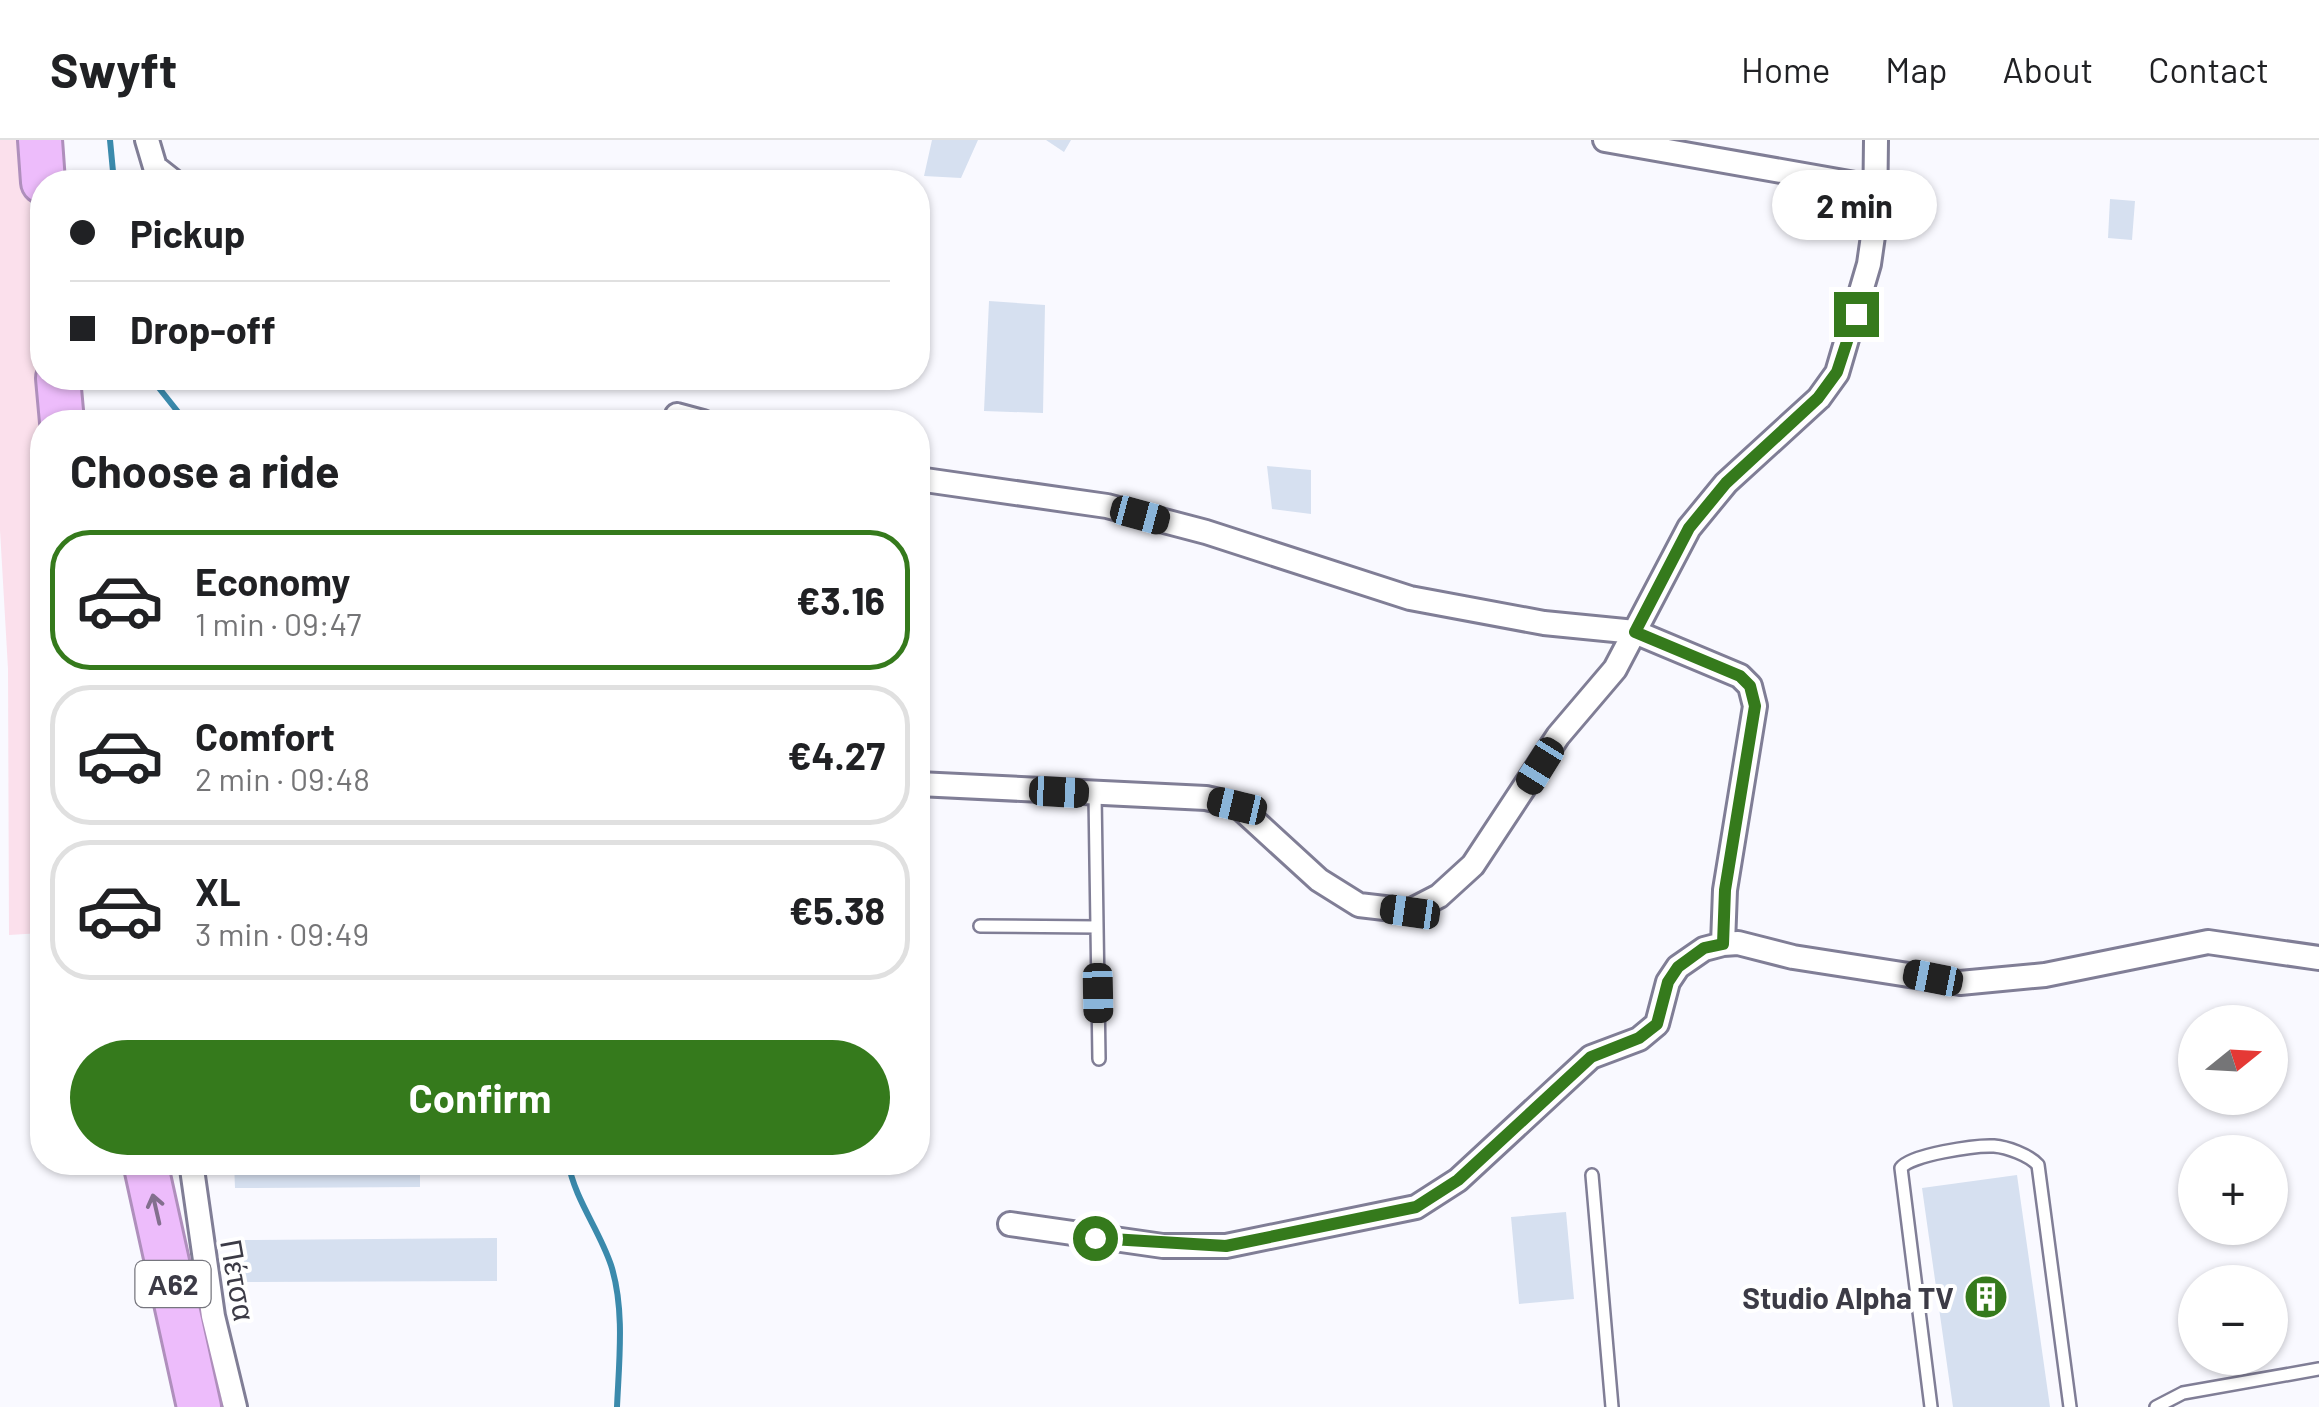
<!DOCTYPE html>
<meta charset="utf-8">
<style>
:root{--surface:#fff;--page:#f6f6f6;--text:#202124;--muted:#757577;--line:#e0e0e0;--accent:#357a1c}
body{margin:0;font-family:Barlow,sans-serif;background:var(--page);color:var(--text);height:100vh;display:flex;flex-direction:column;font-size:38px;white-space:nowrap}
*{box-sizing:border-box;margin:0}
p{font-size:32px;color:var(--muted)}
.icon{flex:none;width:55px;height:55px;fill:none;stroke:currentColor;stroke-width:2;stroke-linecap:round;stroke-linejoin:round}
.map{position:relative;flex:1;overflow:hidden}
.details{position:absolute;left:30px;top:270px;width:900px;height:765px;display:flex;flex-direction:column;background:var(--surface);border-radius:40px;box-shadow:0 2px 8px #0004}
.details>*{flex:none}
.banner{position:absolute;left:30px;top:30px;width:900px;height:220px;border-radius:40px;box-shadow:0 2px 8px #0004;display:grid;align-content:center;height:220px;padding:0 40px;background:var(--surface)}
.needle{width:65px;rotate:72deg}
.tools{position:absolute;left:2178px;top:865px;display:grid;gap:20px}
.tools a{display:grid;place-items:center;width:110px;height:110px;border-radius:50%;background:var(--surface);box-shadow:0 2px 8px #0004;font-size:50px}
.end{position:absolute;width:45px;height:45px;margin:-22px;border:12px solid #357a1c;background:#fff;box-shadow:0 0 0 5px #fff}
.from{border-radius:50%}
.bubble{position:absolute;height:70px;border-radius:35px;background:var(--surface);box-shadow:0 2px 8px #0004;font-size:32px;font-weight:700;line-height:70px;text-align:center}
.car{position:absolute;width:30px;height:60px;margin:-30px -15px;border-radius:12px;box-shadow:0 0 8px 2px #0007;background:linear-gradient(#222 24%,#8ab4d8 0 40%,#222 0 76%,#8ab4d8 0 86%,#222 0)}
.banner b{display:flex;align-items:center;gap:35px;height:95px;font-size:38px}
.banner b+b{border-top:2px solid var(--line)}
.banner i{width:25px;height:25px;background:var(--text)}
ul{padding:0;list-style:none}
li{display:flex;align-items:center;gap:30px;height:140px;margin:0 20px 15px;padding:0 20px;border:5px solid var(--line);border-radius:40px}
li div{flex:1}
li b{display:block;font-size:38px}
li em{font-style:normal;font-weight:700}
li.on{border-color:var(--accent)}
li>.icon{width:90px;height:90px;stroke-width:1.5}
h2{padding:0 40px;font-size:45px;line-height:120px}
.cta{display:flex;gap:20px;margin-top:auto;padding:20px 40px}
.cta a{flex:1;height:115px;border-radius:60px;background:var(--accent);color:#fff;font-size:40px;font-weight:700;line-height:115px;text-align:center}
header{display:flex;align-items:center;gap:60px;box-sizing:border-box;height:140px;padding:0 50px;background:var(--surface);border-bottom:2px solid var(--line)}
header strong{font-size:48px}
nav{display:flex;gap:55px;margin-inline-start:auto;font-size:35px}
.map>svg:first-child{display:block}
</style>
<header>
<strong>Swyft</strong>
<nav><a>Home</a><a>Map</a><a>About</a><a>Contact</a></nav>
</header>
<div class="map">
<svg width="2319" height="1267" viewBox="0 0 2319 1267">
<rect width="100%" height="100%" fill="#f9f9ff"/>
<!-- green -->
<path fill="#fbe0ec" d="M0,0H25L42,218V793L9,795L8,529L0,390Z"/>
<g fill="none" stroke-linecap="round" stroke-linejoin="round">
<!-- stream -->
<path stroke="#3b8aac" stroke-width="6" d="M110,0L114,42
M151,238L186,282
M568,1022C575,1060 599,1089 611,1125C625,1169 619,1221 617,1267"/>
</g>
<!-- building -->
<path fill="#d6e0f0" d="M932,0H978L961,38L924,36Z
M1046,0H1071L1064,12Z
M2110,59L2135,61L2132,100L2108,98Z
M989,161L1045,165L1043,273L984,271Z
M1267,326L1311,330V374L1272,369Z
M234,1022H420V1047L235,1048Z
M2017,1035L2050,1267H1953L1922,1048Z
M1566,1072L1574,1159L1519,1164L1511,1077Z
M497,1098V1141L244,1142V1100Z"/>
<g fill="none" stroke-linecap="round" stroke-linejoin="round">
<defs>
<path id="lane" d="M1095,654L1099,919
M980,786L1097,787
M1592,1035L1612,1267
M1931,1267L1901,1028C1910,1015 1975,1005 1994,1006C2007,1007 2029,1015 2038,1025L2070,1267
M2156,1267L2183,1253L2319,1229"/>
<path id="street" d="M147,0L155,27L174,42
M1605,0L1872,47
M676,282L677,275L703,282
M918,339L1107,366L1206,392L1410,458L1544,483L1635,492L1740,536L1750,546L1755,566L1725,750L1723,804
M918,644L1206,658L1237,665L1319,740L1359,765L1410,771L1439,756L1473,725L1558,596L1615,529L1689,388L1726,343L1819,258L1837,233L1869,124L1875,82L1876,0
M191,1022L213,1176L235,1267
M1010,1084L1163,1106H1226L1416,1067L1458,1040L1591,917L1639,899L1657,884L1668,842L1678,827L1704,809L1723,804L1738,803L1793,817L1960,843L2045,835L2208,802L2319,818"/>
<path id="highway" d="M40,0L43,42
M58,238L62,282
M145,1022L199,1267"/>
</defs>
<!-- lane casing -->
<use href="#lane" stroke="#807e96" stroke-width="16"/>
<!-- street casing -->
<use href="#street" stroke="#807e96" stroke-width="28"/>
<!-- highway casing -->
<use href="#highway" stroke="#af8fbc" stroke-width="48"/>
<!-- lane -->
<use href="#lane" stroke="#fff" stroke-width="11"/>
<!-- street -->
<use href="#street" stroke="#fff" stroke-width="22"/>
<!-- highway -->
<use href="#highway" stroke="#edbcfb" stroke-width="42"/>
</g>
<!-- one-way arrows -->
<defs><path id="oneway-shaft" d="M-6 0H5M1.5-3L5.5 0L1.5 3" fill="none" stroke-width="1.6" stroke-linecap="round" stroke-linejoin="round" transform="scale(2.5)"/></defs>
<use stroke="#836f8e" href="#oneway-shaft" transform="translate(156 1069) rotate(-103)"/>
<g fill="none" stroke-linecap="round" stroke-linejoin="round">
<!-- route -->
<path stroke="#357a1c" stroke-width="12" d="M1095,1098L1226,1106L1416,1067L1458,1040L1591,917L1639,898L1657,884L1668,842L1678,827L1704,808L1723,804L1725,750L1755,566L1750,546L1740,536L1635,492L1689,388L1726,343L1818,258L1837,232L1856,174"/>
</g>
<!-- icons -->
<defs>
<symbol id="building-disc" viewBox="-11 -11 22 22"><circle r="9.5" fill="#357a1c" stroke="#fff"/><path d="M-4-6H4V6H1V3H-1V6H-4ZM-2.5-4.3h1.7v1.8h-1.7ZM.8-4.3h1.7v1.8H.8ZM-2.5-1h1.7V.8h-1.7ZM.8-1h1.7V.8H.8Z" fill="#fff"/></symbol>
</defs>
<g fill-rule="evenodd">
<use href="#building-disc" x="1961" y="1132" width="50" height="50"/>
</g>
<g text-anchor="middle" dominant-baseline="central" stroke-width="8" stroke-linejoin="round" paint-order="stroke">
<!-- shield labels -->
<rect fill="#fff" stroke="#76767e" stroke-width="2.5" x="135.5" y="1121" width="75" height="46" rx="8"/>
<g font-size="28" font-weight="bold" fill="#3c3b46">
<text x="173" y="1144">Α62</text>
</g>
<!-- street labels -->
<g font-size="30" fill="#3c3b46" stroke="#fff">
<text transform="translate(239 1140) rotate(80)">Πέτσα</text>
</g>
<!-- poi labels -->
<g font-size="30" font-weight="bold" fill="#3c3b46" stroke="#fff" text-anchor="end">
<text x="1954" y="1157">Studio Alpha TV</text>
</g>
</g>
</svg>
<div class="tools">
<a><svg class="needle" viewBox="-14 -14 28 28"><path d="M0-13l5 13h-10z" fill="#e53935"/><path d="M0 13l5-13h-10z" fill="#757577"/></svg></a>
<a>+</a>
<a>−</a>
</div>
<i class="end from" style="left:1095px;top:1098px"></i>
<i class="end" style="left:1856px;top:174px"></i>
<div class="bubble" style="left:1772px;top:30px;width:165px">2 min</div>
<i class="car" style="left:1140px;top:375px;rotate:105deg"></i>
<i class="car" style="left:1540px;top:626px;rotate:212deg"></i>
<i class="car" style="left:1059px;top:652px;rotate:93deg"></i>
<i class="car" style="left:1237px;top:666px;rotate:283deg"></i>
<i class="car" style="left:1410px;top:772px;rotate:278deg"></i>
<i class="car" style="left:1933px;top:838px;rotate:281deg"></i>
<i class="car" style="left:1098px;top:853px;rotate:179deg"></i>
<div class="banner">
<b><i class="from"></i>Pickup</b>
<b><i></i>Drop-off</b>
</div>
<section class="details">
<h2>Choose a ride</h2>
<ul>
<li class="on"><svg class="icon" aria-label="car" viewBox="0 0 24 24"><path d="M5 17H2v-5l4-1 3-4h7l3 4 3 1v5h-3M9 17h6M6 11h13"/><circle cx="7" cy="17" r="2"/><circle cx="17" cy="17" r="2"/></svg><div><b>Economy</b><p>1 min · 09:47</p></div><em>€3.16</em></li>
<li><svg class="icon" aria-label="car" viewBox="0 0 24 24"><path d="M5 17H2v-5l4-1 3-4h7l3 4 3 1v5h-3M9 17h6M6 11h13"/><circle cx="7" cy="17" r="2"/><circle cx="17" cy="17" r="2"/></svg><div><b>Comfort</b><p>2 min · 09:48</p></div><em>€4.27</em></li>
<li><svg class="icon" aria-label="car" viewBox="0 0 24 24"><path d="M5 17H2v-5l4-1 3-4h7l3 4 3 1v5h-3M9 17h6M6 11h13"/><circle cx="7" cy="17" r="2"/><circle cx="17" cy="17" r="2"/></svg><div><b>XL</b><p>3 min · 09:49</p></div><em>€5.38</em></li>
</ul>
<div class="cta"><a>Confirm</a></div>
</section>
</div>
